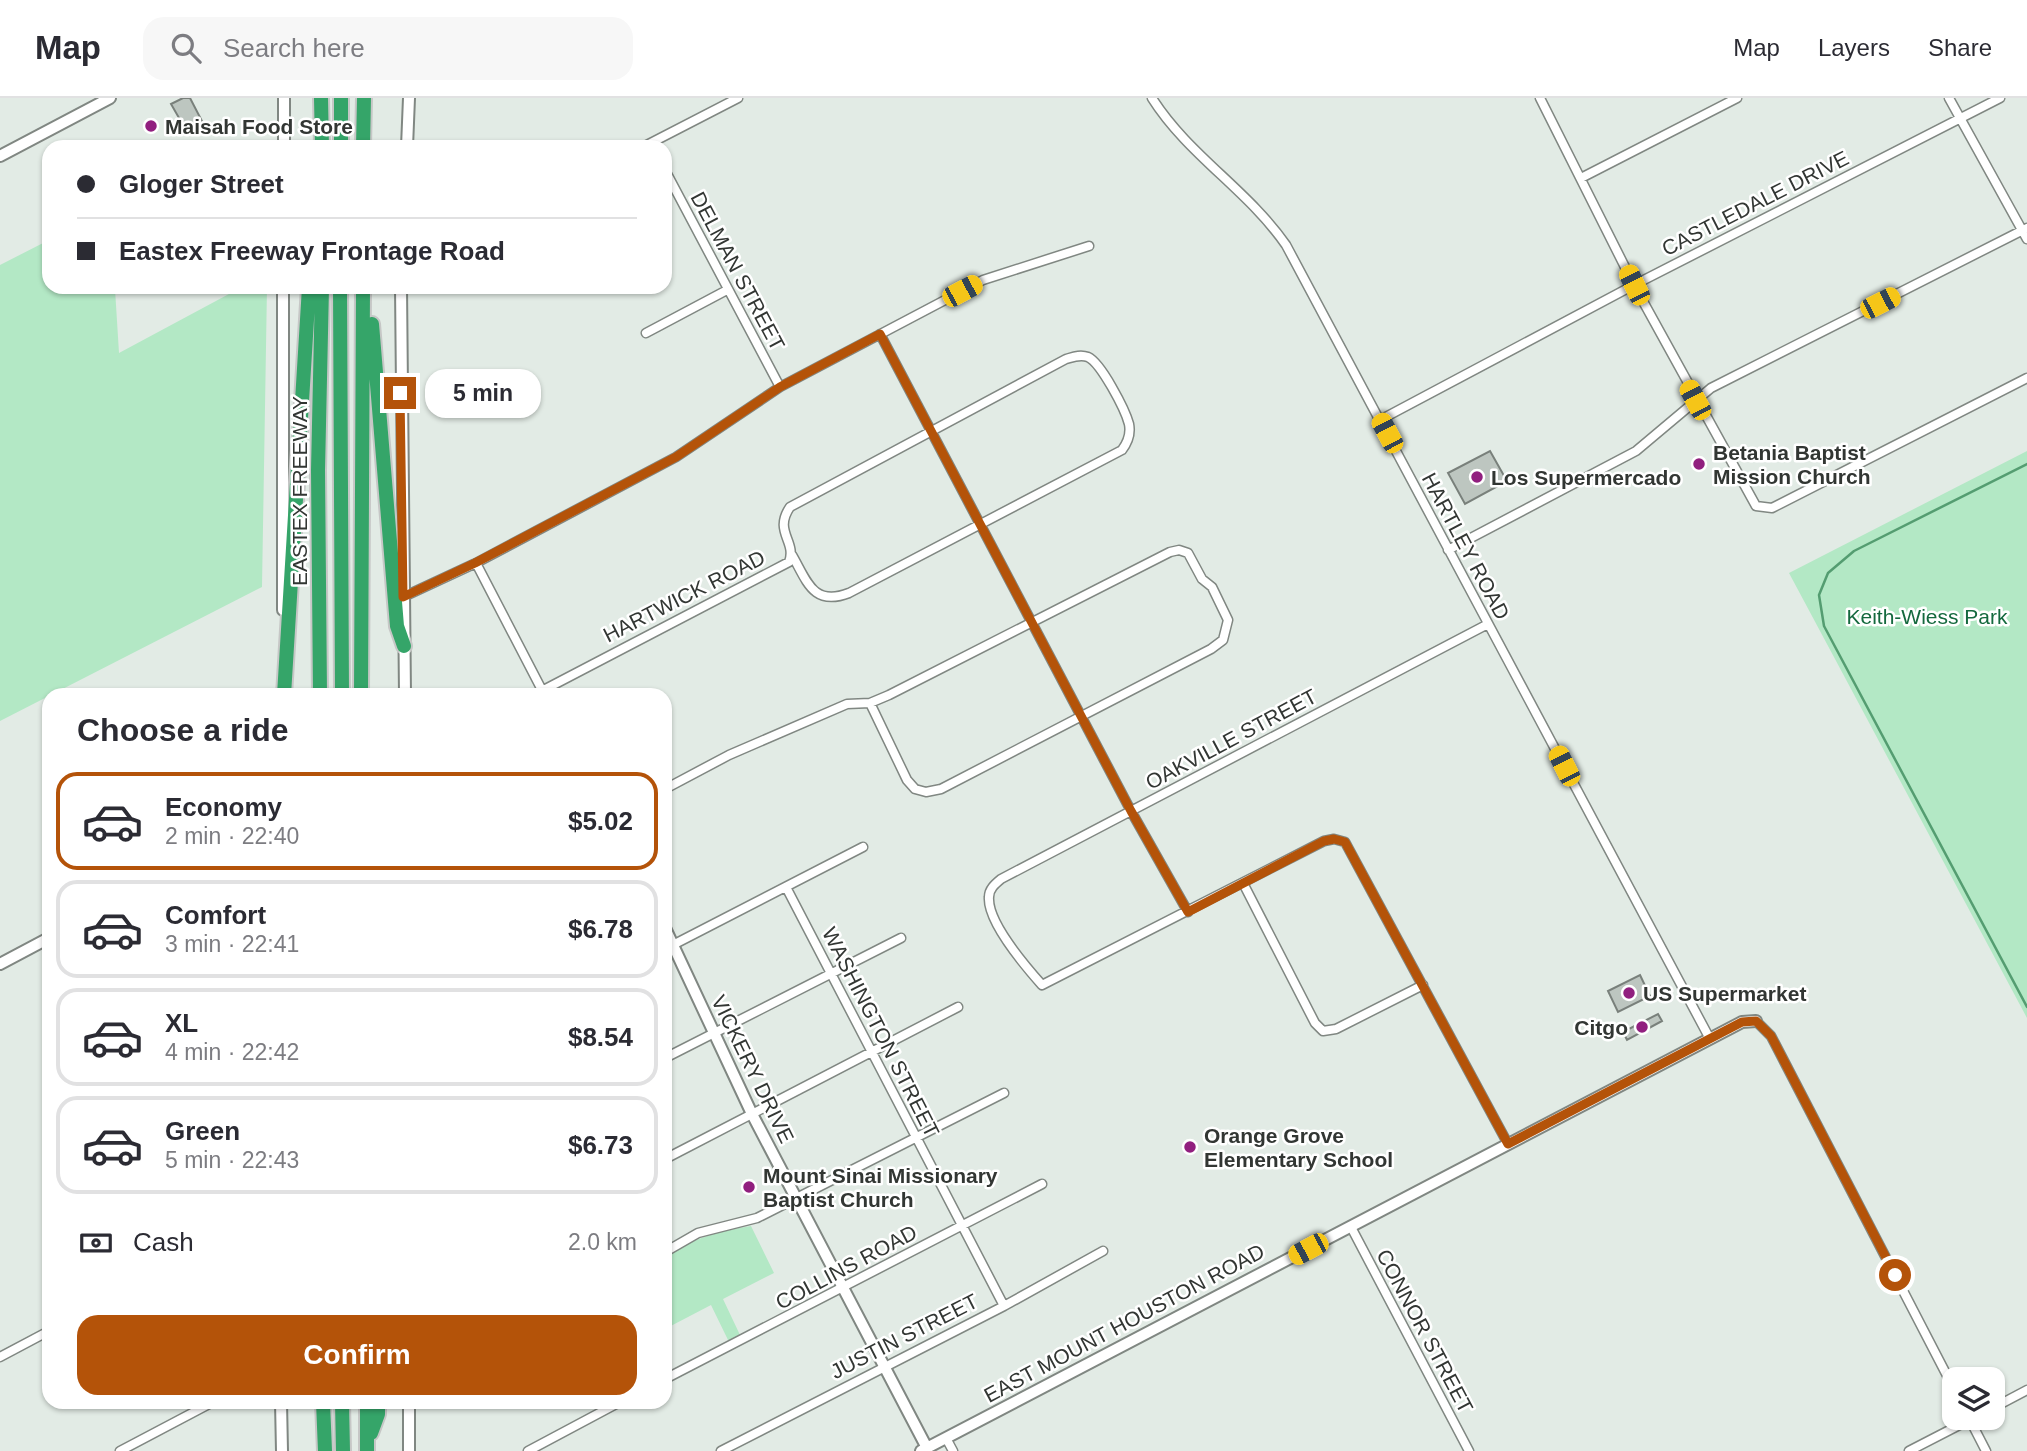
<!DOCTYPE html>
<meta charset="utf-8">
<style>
:root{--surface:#fff;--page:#f7f7f7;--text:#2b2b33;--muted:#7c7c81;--line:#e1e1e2;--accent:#b45309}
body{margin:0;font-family:Helvetica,sans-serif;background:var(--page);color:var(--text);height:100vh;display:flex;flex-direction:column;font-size:26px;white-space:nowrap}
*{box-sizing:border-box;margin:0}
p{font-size:23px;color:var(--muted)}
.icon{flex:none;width:38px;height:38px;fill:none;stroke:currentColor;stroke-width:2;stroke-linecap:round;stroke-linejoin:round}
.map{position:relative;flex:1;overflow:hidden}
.panel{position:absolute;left:42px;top:590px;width:630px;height:721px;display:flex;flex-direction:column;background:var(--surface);border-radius:21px;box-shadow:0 2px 5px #0004}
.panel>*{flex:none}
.guide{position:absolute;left:42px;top:42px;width:630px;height:154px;border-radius:21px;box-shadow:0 2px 5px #0004;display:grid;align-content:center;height:154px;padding:0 35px;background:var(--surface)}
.tools{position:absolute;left:1942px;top:1269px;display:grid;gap:14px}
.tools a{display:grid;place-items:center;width:63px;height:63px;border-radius:14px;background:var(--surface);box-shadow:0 2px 5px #0004;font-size:35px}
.end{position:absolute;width:32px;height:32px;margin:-16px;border:9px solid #b45309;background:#fff;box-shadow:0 0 0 4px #fff}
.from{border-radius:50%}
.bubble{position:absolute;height:49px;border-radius:21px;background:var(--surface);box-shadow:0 2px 5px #0004;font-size:23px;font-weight:700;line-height:49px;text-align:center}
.car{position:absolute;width:21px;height:42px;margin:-21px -10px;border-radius:9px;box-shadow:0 0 5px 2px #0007;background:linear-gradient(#f5c518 24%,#345 0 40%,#f5c518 0 76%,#345 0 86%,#f5c518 0)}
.guide b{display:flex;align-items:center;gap:24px;height:66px;font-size:26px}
.guide b+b{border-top:2px solid var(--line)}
.guide i{width:18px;height:18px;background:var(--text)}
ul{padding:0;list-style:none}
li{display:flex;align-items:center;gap:21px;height:98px;margin:0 14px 10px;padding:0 21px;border:4px solid var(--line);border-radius:21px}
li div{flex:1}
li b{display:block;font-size:26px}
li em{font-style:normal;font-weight:700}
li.current{border-color:var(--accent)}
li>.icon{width:63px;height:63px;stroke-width:1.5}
h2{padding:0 35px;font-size:32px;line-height:84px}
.pay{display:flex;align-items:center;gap:18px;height:77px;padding:0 35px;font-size:26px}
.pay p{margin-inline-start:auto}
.action{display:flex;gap:14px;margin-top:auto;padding:14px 35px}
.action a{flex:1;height:80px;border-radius:21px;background:var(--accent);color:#fff;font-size:28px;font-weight:700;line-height:80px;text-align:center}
header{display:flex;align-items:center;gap:42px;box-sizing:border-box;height:98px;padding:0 35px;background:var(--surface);border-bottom:2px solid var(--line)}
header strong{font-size:33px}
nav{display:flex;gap:38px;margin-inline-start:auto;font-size:24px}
.search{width:490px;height:63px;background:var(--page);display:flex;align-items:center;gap:18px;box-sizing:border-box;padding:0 24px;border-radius:21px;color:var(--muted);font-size:26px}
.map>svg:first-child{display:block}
</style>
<header>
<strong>Map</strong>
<div class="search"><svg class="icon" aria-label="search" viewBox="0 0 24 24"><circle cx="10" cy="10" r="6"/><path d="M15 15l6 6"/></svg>Search here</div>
<nav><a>Map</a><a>Layers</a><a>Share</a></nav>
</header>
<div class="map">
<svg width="2027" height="1353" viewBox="0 0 2027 1353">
<rect width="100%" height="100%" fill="#e2ebe5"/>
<!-- green -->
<path fill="#b3e8c5" d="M49,142V189H120L115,191L119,255L242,189H267L262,489L0,623V167Z
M2027,353V920L1789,475Z
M751,1128L774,1175L723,1201L740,1237L729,1244L711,1207L665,1231V1160C691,1140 720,1133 751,1128Z"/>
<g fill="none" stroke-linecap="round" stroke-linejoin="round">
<!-- stream -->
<path stroke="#549d71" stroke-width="2.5" d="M2027,366L1854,453L1828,475L1819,497L1824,528L2027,909"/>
</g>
<!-- building -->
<path fill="#bdc6c0" stroke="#79807b" stroke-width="2" d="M183,0H190L203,25L187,34L171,6Z
M1490,353L1507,383L1465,406L1448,375Z
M1640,877L1650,898L1618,914L1608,893Z
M1658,916L1662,923L1627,942L1623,934Z"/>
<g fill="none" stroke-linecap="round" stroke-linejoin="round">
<defs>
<path id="street" d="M1152,0C1188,57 1248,92 1286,147L1710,941
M1540,0L1634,187L1756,408L1772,410L2027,280
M1949,0L2027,141
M643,49L738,0
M665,72L780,289
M1581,80L1737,0
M646,235L727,192
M880,236L1131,713L1188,814
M1380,322L1634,187L2000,0
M1448,452L1636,353L1711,290L2027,130
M476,465L544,596
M403,499L476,465L676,359L780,289L983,182L1089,148
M1488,526L1001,781C995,786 989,791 989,799C987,824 1026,869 1042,887L1324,743L1334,741L1345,744L1508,1046
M534,597L789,464C797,443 773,434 790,409L1066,261C1073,259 1080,256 1088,259C1101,265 1125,311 1129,326C1131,336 1128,344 1122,352L849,495C813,509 807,483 792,457
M665,691L729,657L847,606L870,605L889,597L1170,454L1179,452L1188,455L1202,481L1212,489L1228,522L1223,542L1211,551L941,691L926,694L915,691L907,682L870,605
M1243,785L1315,925L1323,933L1336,931L1423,887
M786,789L1004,1208
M665,851L863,749
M1756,923L1771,938L1955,1293
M665,960L901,840
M665,1061L958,909
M1351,1129L1469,1353
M665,1154L698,1135L757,1120L1004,995
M0,1259L49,1233
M665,1281L1042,1086
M1993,1310L2027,1292
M1969,1320L1986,1353
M946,1340L953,1353
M120,1353L213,1304
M528,1353L620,1304
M721,1353L1004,1208L1103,1153
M1909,1353L1973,1320"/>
<path id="secondary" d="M284,49V0
M407,49L409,0
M0,58L110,0
M283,189V512
M401,189L405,597
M665,830L752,1016L927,1350
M0,866L49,840
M281,1304L282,1353
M409,1304V1353
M921,1353L1742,924L1756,923"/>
<path id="highway" d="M321,0L322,49
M341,49V0
M363,49L364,0
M340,189L342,597
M372,226L397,528L404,548
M284,597L309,189
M320,597L318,372L322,189
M361,597L363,189
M323,1304L325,1353
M342,1304L343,1353
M367,1304V1353
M371,1335L378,1316V1304"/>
</defs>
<!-- street casing -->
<use href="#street" stroke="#808782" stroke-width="11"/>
<!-- secondary casing -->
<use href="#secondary" stroke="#808782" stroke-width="14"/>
<!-- highway casing -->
<use href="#highway" stroke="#c6c7c6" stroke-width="18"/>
<!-- street -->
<use href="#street" stroke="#fff" stroke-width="8"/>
<!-- secondary -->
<use href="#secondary" stroke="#fff" stroke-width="10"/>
<!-- highway -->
<use href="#highway" stroke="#35a569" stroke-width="14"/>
</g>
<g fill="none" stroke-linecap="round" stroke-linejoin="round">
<!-- route -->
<path stroke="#b45309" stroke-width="9" d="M400,295L403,499L475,465L676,359L780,289L880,236L1131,713L1188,814L1324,743L1334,741L1345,744L1508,1046L1742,924L1756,923L1771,938L1895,1177"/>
</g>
<!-- markers -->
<g fill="#911f7f" stroke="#fff" stroke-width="2.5">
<circle cx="151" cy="28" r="7"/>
<circle cx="1699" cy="366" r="7"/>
<circle cx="1477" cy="379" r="7"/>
<circle cx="1629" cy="895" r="7"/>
<circle cx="1642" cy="929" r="7"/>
<circle cx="1190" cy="1049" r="7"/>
<circle cx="749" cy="1089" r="7"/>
</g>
<g text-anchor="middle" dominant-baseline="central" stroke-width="5" stroke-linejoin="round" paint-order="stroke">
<!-- poi labels -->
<g font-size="21" font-weight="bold" fill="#323633" stroke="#fff" text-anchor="start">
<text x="165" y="28">Maisah Food Store</text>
<text x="1713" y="354">Betania Baptist<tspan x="1713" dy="24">Mission Church</tspan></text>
<text x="1491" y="379">Los Supermercado</text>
<text x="1643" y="895">US Supermarket</text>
<text x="1628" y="929" text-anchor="end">Citgo</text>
<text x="1204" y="1037">Orange Grove<tspan x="1204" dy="24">Elementary School</tspan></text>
<text x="763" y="1077">Mount Sinai Missionary<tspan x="763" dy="24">Baptist Church</tspan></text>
</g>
<!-- street labels -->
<g font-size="21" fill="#323633" stroke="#fff">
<text transform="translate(1755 105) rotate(-27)">CASTLEDALE DRIVE</text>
<text transform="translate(738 173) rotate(62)">DELMAN STREET</text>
<text transform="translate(299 393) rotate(-90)">EASTEX FREEWAY</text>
<text transform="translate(1466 448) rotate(62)">HARTLEY ROAD</text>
<text transform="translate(684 498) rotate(-27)">HARTWICK ROAD</text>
<text transform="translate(1231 641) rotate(-28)">OAKVILLE STREET</text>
<text transform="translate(881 934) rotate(63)">WASHINGTON STREET</text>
<text transform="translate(753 971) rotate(64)">VICKERY DRIVE</text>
<text transform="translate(846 1169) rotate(-28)">COLLINS ROAD</text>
<text transform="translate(1124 1225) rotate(-28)">EAST MOUNT HOUSTON ROAD</text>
<text transform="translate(1425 1233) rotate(62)">CONNOR STREET</text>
<text transform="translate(904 1238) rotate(-27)">JUSTIN STREET</text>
</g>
<!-- park labels -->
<g font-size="21" fill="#14693e" stroke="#fff">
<text x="1927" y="518">Keith-Wiess Park</text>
</g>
</g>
</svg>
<div class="tools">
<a><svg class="icon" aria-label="layers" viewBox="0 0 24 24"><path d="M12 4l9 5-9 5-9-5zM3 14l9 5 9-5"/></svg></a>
</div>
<i class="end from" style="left:1895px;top:1177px"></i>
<i class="end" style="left:400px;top:295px"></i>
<div class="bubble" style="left:425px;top:271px;width:116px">5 min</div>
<i class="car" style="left:1634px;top:187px;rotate:334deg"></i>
<i class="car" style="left:962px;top:193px;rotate:62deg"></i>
<i class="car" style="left:1880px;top:205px;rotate:63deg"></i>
<i class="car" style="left:1695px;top:302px;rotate:332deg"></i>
<i class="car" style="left:1387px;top:335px;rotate:332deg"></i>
<i class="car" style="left:1564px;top:668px;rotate:333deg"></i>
<i class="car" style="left:1308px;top:1151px;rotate:242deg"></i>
<div class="guide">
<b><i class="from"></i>Gloger Street</b>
<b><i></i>Eastex Freeway Frontage Road</b>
</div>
<section class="panel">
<h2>Choose a ride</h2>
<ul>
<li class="current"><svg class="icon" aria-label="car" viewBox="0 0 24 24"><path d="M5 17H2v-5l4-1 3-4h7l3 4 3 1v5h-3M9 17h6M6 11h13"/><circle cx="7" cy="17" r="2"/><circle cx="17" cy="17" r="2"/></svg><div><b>Economy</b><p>2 min · 22:40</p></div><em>$5.02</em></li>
<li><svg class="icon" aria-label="car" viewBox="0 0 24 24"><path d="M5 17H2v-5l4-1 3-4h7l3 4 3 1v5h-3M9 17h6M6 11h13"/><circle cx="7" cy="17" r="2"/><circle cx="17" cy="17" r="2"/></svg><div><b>Comfort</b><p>3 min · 22:41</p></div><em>$6.78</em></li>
<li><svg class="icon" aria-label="car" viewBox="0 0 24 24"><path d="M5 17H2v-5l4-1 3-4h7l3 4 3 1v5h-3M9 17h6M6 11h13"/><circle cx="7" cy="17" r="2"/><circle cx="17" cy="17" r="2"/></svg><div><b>XL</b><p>4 min · 22:42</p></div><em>$8.54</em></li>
<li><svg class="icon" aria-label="car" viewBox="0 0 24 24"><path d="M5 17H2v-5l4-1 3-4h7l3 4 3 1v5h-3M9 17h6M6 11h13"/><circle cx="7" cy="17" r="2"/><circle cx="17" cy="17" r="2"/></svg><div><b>Green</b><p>5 min · 22:43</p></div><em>$6.73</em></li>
</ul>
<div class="pay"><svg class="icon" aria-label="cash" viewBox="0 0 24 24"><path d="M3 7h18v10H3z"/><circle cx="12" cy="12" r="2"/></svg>Cash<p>2.0 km</p></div>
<div class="action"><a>Confirm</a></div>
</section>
</div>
